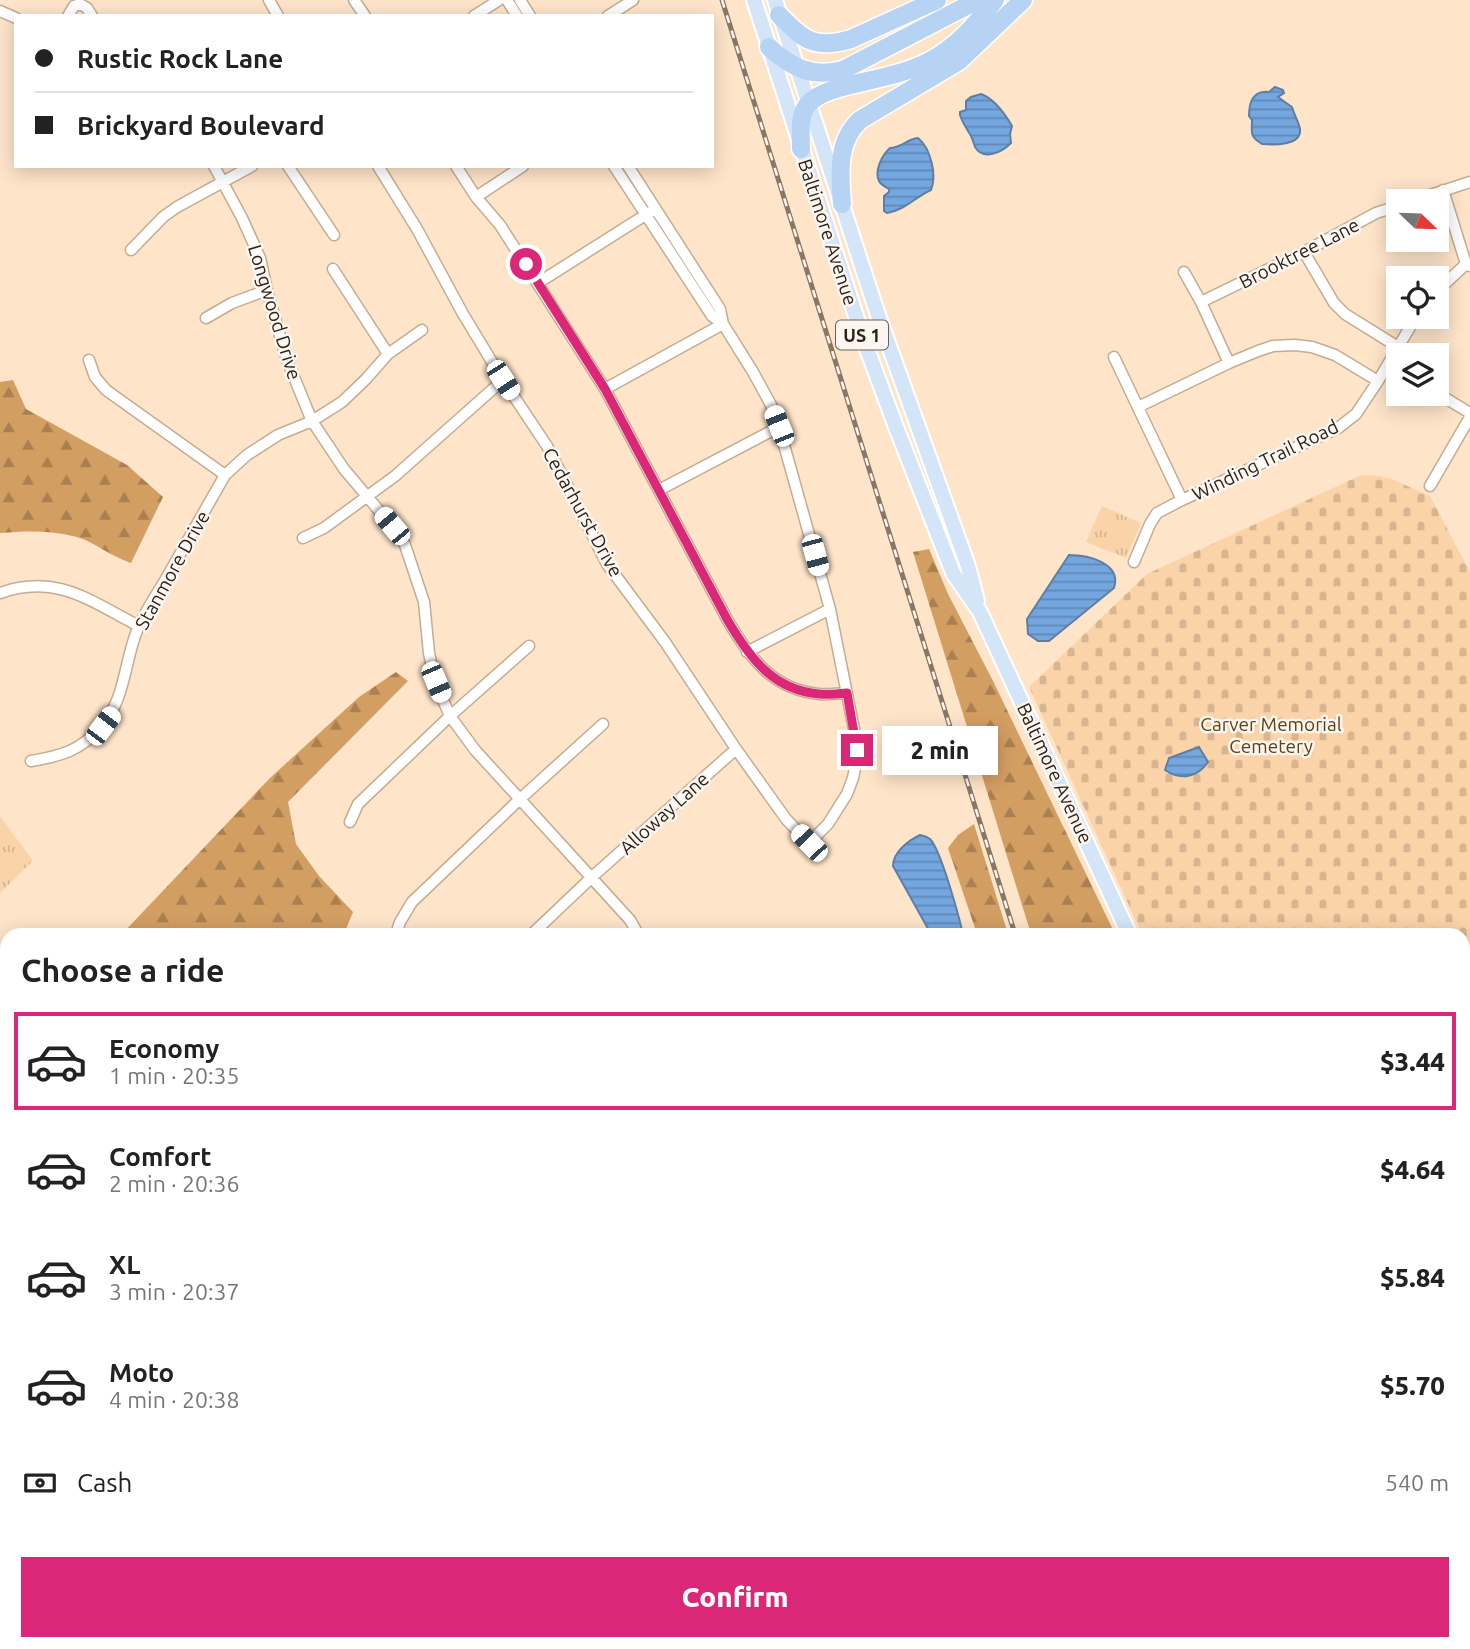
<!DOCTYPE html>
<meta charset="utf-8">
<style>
:root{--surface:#fff;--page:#f2f2f2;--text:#222;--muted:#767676;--line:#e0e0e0;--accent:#db2777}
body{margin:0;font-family:Ubuntu,sans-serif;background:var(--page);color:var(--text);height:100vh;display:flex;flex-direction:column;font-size:26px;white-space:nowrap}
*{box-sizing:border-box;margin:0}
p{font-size:23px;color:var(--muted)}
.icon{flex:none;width:38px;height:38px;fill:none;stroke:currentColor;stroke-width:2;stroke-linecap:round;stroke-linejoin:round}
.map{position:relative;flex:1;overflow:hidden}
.side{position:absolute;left:0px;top:928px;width:1470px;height:723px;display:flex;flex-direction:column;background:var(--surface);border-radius:21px 21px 0 0;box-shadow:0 4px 18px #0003}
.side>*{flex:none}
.banner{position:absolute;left:14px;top:14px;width:700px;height:154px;border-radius:0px;box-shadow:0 4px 18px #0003;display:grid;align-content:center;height:154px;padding:0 21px;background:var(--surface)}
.needle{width:46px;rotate:113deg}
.fabs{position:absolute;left:1386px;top:189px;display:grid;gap:14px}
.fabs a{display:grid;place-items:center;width:63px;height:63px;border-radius:0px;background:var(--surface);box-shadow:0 4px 18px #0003;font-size:35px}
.end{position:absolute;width:32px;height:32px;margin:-16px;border:9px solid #db2777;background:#fff;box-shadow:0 0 0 4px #fff}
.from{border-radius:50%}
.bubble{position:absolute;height:49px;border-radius:0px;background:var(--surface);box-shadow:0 4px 18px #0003;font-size:23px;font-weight:800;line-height:49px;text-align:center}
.car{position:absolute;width:21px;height:42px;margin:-21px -10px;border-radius:9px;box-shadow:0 0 5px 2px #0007;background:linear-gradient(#fff 24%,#345 0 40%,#fff 0 76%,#345 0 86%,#fff 0)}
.banner b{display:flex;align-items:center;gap:24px;height:66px;font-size:26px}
.banner b+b{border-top:2px solid var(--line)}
.banner i{width:18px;height:18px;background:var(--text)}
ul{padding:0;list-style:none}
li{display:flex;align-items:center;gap:21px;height:98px;margin:0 14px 10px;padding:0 7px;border:4px solid transparent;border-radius:0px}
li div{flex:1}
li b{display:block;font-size:26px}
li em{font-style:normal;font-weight:800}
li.current{border-color:var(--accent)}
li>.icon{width:63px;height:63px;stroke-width:1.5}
h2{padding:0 21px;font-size:32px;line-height:84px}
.pay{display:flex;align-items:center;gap:18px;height:77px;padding:0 21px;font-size:26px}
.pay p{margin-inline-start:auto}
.action{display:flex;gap:14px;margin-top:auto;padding:14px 21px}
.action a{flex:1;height:80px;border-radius:0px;background:var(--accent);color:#fff;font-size:28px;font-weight:800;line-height:80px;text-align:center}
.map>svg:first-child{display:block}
</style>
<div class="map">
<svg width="1470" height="1649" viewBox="0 0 1470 1649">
<defs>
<pattern id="forest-firs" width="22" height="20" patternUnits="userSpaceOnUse" patternTransform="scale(1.75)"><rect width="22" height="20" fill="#d39e62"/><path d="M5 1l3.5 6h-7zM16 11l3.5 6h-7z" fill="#ab8050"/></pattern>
<pattern id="cemetery-stones" width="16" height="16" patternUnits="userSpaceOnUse" patternTransform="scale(1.75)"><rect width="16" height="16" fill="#fbd3a9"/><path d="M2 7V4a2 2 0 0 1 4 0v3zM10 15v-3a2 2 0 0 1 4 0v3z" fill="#d7b591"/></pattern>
<pattern id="park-tufts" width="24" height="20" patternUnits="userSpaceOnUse" patternTransform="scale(1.75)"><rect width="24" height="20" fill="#fbd3a9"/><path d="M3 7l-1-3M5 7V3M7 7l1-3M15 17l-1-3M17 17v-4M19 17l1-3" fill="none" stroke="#d7b591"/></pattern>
<pattern id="water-rules" width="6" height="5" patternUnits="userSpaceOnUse" patternTransform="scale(1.75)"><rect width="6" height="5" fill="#74a7e0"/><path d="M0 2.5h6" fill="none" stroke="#5f88b5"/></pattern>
</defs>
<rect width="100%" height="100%" fill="#fee4c9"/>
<!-- forest -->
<path fill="url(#forest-firs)" d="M13,380L26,409L127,465L163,497L131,563C112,557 94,542 77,537C51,530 26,531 0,533V382Z
M929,549L948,594L993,681L1115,934H1031L913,552Z
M396,672L408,681L288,802L296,844L319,876L353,912L344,934H122L270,778L359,697Z
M974,824L1008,934H977L948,848L958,835Z
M7,1045V1635L0,1630V1051Z"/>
<!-- cemetery -->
<path fill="url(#cemetery-stones)" d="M1371,475L1389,478L1430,496L1470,572V1061L1463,1073V934H1142L1029,687L1147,574L1359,476Z"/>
<!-- park -->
<path fill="url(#park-tufts)" d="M1102,506L1141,523L1126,558L1086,542Z
M0,816L33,861L0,893Z"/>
<!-- water -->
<path fill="url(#water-rules)" stroke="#5e7fa4" stroke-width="2" d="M1275,87L1283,90L1284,93L1278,97L1292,107C1294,115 1299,122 1300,129C1302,146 1273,145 1262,144C1249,136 1252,133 1252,120L1249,116C1249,102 1253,90 1269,92Z
M981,94C995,99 1005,114 1012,126L1010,134L1011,143C1003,151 984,162 975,147C974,144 973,140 971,136C967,129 963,124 960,115V112L966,110V101L971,97Z
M918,138C931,149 937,175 931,190C915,197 907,209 887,213L884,211V196L889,192V189C886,187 881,185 879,181C874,171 882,155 890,148C901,148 907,139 918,138Z
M1069,555C1088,555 1122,563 1114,588L1049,641H1038L1028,634L1027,619Z
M1199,747L1208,762C1198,777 1181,781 1165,770L1169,758Z
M920,835C925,836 926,836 930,839C941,850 959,917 963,934H931L893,866C893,852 908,841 920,835Z"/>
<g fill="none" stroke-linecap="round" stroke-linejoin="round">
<defs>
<path id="minor" d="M269,0L278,16
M354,0L365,16
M507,0L517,16
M520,0L530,16
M0,11L16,18
M68,16L74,6L80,4L87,8L92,16
M474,16L499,0
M608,16L633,0
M214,166L242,218L260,258L267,290L287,360L312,421L344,469L392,526L405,545L424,602L429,653L435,682L450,716L475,750L630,920L638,934
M288,166L334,235
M378,166L417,229L463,314L503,380L547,446L607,564L665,642L736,749L786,819L809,843L828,824L847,794L853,778L856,763L855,734L830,609L779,427L771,405L753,372L723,324L720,309L628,166
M456,166L476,197L500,225L605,389L728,621C750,658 773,690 819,694C828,695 838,693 847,693
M614,166L712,316L723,324
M1443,190L1466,264L1470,266
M476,197L523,166
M1412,201L1470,182
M131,250L163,217L177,207L252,166
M1304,252L1334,303L1345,314L1398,347
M333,269L388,354
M1184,272L1201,302L1229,363
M538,283L650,212
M1437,291L1466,264
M1201,302L1304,252L1376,213L1398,206
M206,318L232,303L267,290
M1114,357L1182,500
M89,360L95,377L106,390L225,475
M605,389L723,324
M1437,393L1470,413
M1138,407L1229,363L1258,351L1273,346L1295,345L1312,347L1335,355L1378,381
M1430,486L1470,417
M659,490L779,427
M303,538L324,528L395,476L503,380
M1134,562L1150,524L1157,513L1182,500L1338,428L1356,414L1378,381L1416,317
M0,593C57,573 90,601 139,626
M747,652L830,609
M31,761C61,756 80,751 101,727C126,699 124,661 138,628C146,610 157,594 167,577C186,543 206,509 225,475L247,455L278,435L312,421L342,402L366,379L388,354L422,330
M350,822L358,804L450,716L529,646
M396,934L400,922L412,902L520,799L603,724
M532,934L592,877L736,749
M1463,1259L1470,1249
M82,1643L88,1649
M287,1643L294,1649
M534,1643L543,1645
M689,1643L692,1649
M952,1643L954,1649
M397,1649L398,1643"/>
<path id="primary" d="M754,0L863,338L896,427L953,573L980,612L1129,934
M775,0L878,315L968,566L977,601
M1463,1621L1470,1633
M1459,1643L1462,1649"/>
<path id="motorway" d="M779,15C804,40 814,50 851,39L937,0
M769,47C791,68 813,78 843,70L978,0
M801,149C801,134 798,113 810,102C821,92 836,89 850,85C875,79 904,74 928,62C956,48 976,24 995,0
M842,204C840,175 836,142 860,120L959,61L1023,0"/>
</defs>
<!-- minor casing -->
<use href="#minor" stroke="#c4ac92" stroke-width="13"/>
<!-- primary casing -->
<use href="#primary" stroke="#fff" stroke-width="18"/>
<!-- motorway casing -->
<use href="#motorway" stroke="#fff" stroke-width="21"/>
<!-- minor -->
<use href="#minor" stroke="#fff" stroke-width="10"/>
<!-- primary -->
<use href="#primary" stroke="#d4e5f8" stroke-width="14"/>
<!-- motorway -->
<use href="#motorway" stroke="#b7d3f4" stroke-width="18"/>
<defs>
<path id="rail" d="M722,0L1015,934
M1237,1643L1239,1649"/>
</defs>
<!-- rail casing -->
<use href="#rail" stroke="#887765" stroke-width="5"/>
<!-- rail -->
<use href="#rail" stroke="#fbf6f0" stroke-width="2.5" stroke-dasharray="8" stroke-linecap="butt"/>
</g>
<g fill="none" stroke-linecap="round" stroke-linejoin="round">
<!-- route -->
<path stroke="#db2777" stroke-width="9" d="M526,264L605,389L728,621C750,658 773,690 819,694C828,695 838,694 847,693L857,750"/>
</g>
<g text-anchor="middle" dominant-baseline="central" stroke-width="5" stroke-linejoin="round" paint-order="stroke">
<!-- shield labels -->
<rect fill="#fbf6f0" stroke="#6a6259" stroke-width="2" x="836" y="320.5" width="52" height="29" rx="5"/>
<g font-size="18" font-weight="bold" fill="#2c2218">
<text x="862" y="335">US 1</text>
</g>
<!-- street labels -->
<g font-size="19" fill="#2c2218" stroke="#fbf6f0">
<text transform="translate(828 232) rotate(72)">Baltimore Avenue</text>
<text transform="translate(1299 253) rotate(-27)">Brooktree Lane</text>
<text transform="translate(275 312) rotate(73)">Longwood Drive</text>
<text transform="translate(1265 460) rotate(-26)">Winding Trail Road</text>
<text transform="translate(583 512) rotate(61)">Cedarhurst Drive</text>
<text transform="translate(172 570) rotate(-61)">Stanmore Drive</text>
<text transform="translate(1055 773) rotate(65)">Baltimore Avenue</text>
<text transform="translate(664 813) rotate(-42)">Alloway Lane</text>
</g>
<!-- park labels -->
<g font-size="19" fill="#644011" stroke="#fbf6f0">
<text x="1271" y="724">Carver Memorial<tspan x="1271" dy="22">Cemetery</tspan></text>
</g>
</g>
</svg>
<div class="fabs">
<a><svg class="needle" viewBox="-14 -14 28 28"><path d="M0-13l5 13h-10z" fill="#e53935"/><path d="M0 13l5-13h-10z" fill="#767676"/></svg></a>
<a><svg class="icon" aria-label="locate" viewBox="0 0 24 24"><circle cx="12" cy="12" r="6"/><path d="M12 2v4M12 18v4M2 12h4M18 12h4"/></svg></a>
<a><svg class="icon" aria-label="layers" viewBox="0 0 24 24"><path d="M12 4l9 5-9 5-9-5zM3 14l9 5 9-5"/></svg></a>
</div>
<i class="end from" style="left:526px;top:264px"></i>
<i class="end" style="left:857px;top:750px"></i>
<div class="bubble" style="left:882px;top:726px;width:116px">2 min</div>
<i class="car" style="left:503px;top:380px;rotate:147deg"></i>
<i class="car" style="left:779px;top:426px;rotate:338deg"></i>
<i class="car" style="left:392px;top:526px;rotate:320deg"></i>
<i class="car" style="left:815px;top:555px;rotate:165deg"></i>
<i class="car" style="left:436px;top:682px;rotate:157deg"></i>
<i class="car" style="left:103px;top:726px;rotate:37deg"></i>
<i class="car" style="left:809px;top:843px;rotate:316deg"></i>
<div class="banner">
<b><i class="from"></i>Rustic Rock Lane</b>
<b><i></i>Brickyard Boulevard</b>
</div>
<section class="side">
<h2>Choose a ride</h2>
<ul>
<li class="current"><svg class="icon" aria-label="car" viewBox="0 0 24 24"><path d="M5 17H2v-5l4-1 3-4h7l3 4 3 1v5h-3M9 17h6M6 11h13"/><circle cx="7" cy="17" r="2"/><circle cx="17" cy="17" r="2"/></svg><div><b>Economy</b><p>1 min · 20:35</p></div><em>$3.44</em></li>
<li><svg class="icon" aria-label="car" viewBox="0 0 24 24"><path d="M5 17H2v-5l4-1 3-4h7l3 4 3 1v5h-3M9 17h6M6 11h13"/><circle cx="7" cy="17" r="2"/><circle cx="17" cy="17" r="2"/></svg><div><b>Comfort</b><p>2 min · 20:36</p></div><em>$4.64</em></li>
<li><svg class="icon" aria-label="car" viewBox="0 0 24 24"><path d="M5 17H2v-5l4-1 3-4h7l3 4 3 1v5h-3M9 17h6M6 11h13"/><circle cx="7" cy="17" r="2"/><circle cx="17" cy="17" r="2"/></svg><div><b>XL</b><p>3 min · 20:37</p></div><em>$5.84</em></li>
<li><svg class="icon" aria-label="car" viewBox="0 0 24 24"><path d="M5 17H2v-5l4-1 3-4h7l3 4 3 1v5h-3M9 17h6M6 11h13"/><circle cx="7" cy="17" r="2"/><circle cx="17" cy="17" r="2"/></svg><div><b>Moto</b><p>4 min · 20:38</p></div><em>$5.70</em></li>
</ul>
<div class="pay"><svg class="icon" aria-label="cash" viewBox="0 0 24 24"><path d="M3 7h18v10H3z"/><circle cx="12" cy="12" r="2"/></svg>Cash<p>540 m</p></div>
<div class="action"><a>Confirm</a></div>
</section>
</div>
